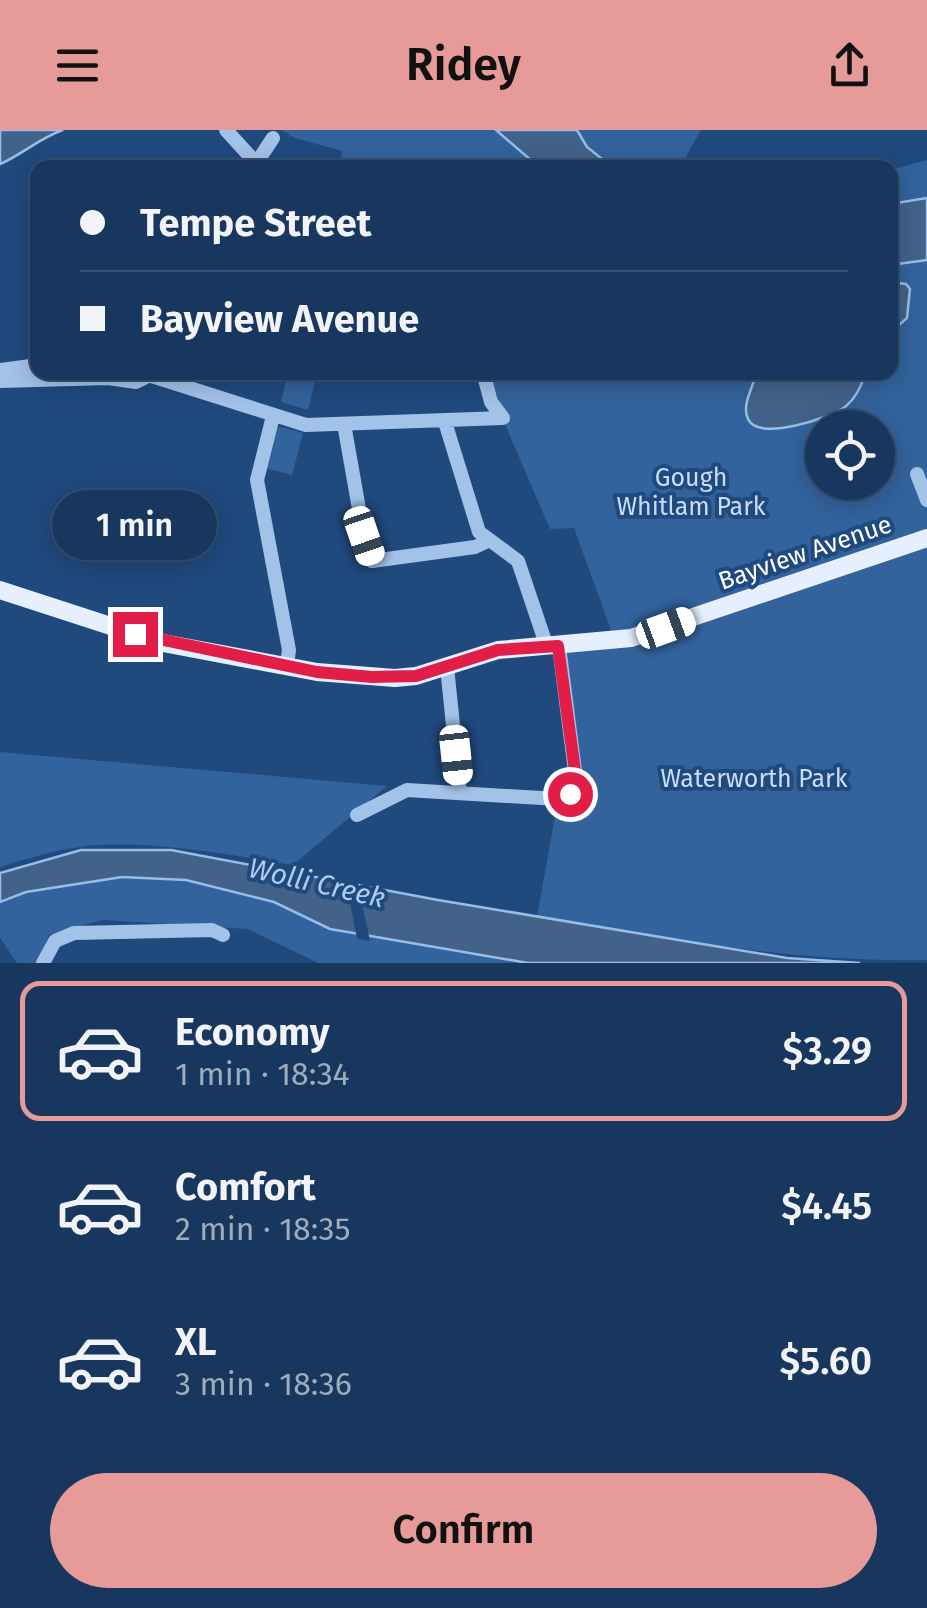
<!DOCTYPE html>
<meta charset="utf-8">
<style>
:root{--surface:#18375e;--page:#254267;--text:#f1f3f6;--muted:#9facbc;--line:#365173;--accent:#e69b98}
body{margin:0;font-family:"Fira Sans",sans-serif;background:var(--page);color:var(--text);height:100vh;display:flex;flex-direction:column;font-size:38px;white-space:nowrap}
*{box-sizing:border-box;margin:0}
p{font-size:32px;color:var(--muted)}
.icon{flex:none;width:55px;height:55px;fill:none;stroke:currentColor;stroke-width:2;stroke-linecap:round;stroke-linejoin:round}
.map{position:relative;height:833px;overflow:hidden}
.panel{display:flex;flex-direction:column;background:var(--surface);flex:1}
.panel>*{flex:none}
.hud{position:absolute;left:30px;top:30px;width:868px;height:220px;border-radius:20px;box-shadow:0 5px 25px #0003,0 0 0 2px var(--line);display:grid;align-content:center;height:220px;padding:0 50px;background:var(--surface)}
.buttons{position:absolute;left:805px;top:280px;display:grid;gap:20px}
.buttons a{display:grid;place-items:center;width:90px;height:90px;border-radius:50%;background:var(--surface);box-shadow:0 5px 25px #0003,0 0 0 2px var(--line);font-size:50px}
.end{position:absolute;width:45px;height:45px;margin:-22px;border:12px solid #e11d48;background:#fff;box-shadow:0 0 0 5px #fff}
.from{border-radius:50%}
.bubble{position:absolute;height:70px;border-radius:35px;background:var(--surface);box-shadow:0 5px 25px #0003,0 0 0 2px var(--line);font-size:32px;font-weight:600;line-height:70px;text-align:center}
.car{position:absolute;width:30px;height:60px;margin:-30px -15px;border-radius:12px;box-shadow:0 0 8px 2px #0007;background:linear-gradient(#fff 24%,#345 0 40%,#fff 0 76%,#345 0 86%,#fff 0)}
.hud b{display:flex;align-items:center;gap:35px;height:95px;font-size:38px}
.hud b+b{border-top:2px solid var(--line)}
.hud i{width:25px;height:25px;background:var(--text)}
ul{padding:18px 0 0;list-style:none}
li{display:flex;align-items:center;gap:30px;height:140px;margin:0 20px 15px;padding:0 30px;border:5px solid transparent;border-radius:20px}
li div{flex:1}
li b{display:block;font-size:38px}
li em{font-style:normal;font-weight:600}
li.selected{border-color:var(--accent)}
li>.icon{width:90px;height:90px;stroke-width:1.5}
.button{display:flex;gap:20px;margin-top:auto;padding:20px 50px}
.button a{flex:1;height:115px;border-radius:60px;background:var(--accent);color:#111;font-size:40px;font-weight:600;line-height:115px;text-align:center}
header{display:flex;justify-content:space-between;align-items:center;height:130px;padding:0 50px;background:var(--accent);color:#111;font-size:45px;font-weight:600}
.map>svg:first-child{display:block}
</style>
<header><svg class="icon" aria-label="menu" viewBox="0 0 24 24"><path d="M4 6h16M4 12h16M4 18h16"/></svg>Ridey<svg class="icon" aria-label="share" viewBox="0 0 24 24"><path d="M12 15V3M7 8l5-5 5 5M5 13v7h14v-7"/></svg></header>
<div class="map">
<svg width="927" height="833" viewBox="0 0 927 833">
<rect width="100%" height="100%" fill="#20497e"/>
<!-- green -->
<path fill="#32639c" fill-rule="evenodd" d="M282,0H496L539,37H338L342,21L295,8Z
M577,0H701L682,34L690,38L612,37L587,16Z
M927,30V68L890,74V40Z
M927,130V830C795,833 666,808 537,787L558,669L575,641L553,517L615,511L574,398L550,399L483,243L890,242V135ZM822,298H878V352H822Z
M288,243H317L308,280L281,272Z
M276,296L303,303L292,345L265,338Z
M0,622L387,656L293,735C229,725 164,712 99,715C65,717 32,727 0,737Z
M122,747L186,750L274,772L330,799L528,833H318L248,799L102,790L49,805L38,833H17L0,808V772L26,762Z"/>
<!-- water -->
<path fill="#436289" stroke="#97bde9" stroke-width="2.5" d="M0,0H63C39,8 22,25 0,34Z
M496,0H577L587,17L612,37H539Z
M927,68V130L890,135V74Z
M897,153L906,154L910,159L907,188L890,203L892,157Z
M756,243V242L865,243C862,255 856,268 845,277C830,288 758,312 748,289C741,275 754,256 756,243Z
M81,720H171L438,770L787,828L860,833H528L330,799L274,772L186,750L122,747L26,762L0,772V743Z"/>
<!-- pier -->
<path fill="#20497e" d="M345,747L357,749L370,811L357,809Z"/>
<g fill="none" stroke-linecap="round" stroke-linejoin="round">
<!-- minor -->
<path stroke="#a3c2e7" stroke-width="14" d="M226,0L256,33
M253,38L273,8
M0,240L38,235
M139,242L306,295L503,288
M483,242L491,272L503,288
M0,251L108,248L136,252L148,246
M273,286L257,350L289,520L287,535
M445,292L479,402L518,431L547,517
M344,294L364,407L372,431L475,417L490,410
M917,344L927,370
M447,537L460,663
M357,685L407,660L558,669L570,664L575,641L559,516
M43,833L55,811L74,803L212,800L223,805"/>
<!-- major -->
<path stroke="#e5effd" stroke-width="18" d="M0,460L163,513L317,542L395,548L416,546L498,520L631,508L927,408"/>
</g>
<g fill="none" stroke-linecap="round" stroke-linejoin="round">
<!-- route -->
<path stroke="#e11d48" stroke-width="12" d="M135,504L317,542L372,547L416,546L498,520L558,516L575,641L570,664"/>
</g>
<g text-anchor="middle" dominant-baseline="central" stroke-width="8" stroke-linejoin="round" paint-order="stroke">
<!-- park labels -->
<g font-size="25" fill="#c7dcf6" stroke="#20497e">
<text x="691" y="348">Gough<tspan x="691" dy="29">Whitlam Park</tspan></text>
<text x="754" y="649">Waterworth Park</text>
</g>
<!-- street labels -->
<g font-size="25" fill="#fff" stroke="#20497e">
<text transform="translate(805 423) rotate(-19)">Bayview Avenue</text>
</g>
<!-- water labels -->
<g font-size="28" font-style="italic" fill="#afccef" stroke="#20497e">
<text transform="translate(317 753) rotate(13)">Wolli Creek</text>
</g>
</g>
</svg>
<div class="buttons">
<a><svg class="icon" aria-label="locate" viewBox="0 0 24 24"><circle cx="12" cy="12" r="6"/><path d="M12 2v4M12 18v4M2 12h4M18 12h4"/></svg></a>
</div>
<i class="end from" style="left:570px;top:664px"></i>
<i class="end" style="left:135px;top:504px"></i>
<div class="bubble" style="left:52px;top:360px;width:165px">1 min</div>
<i class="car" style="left:364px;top:406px;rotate:161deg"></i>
<i class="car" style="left:666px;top:498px;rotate:70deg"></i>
<i class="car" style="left:456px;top:625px;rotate:174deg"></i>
<div class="hud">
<b><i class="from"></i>Tempe Street</b>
<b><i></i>Bayview Avenue</b>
</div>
</div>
<section class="panel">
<ul>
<li class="selected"><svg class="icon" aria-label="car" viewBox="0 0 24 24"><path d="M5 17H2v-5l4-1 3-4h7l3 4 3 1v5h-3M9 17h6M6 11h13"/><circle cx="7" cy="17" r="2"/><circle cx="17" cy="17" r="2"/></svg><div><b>Economy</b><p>1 min · 18:34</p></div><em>$3.29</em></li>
<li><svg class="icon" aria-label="car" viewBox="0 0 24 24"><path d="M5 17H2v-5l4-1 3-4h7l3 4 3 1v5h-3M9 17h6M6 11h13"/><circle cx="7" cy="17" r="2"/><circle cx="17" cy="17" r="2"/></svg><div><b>Comfort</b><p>2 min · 18:35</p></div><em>$4.45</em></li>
<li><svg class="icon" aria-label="car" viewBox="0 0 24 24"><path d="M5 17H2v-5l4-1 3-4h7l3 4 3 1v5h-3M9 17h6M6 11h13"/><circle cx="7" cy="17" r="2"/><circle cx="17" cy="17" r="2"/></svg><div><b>XL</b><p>3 min · 18:36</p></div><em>$5.60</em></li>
</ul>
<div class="button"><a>Confirm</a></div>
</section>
